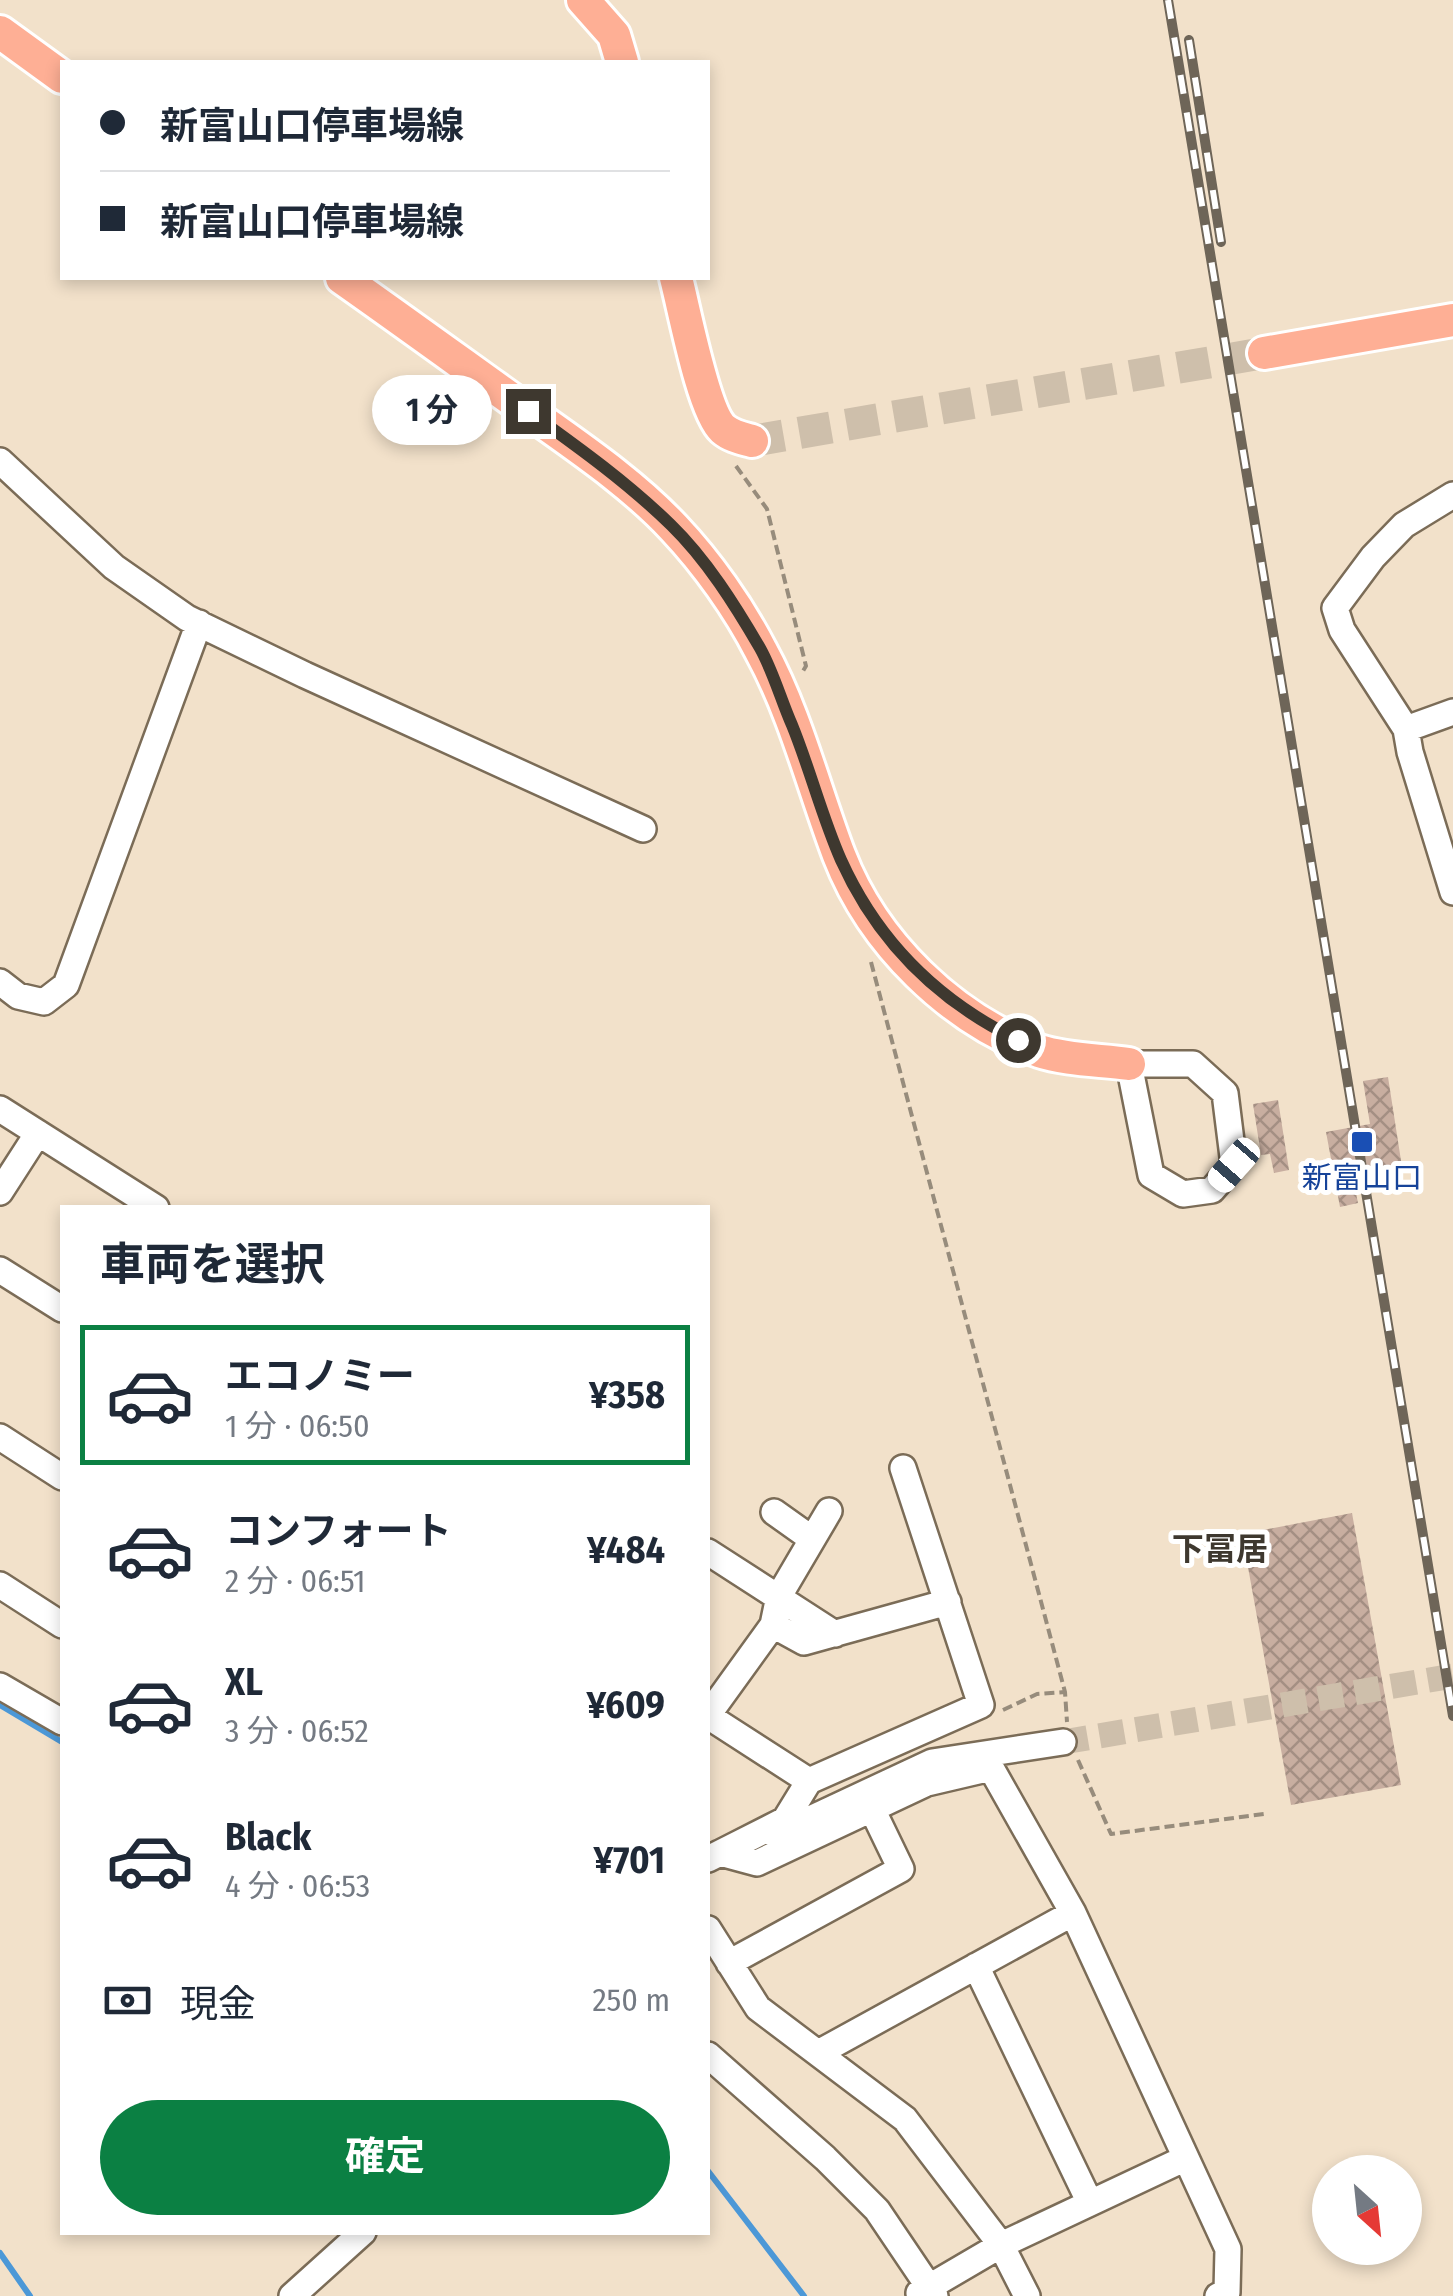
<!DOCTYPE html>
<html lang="ja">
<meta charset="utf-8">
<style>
:root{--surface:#fff;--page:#f2f2f3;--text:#1f2937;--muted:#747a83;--line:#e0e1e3;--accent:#0b8043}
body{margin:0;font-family:"Fira Sans Condensed","Noto Sans JP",sans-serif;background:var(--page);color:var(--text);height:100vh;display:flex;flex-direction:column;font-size:38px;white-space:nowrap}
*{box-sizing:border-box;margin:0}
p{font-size:32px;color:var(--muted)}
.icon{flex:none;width:55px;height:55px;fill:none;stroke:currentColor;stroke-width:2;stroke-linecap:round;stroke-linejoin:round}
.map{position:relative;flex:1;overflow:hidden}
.side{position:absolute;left:60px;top:1205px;width:650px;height:1030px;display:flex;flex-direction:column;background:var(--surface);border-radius:0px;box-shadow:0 5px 15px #0003}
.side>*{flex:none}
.banner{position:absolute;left:60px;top:60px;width:650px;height:220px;border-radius:0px;box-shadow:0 5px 15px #0003;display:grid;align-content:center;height:220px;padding:0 40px;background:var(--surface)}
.needle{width:65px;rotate:153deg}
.buttons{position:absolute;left:1312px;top:2155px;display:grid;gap:20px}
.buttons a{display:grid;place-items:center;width:110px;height:110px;border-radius:50%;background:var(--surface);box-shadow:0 5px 15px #0003;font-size:50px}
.end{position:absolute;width:45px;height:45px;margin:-22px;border:12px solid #3e382f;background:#fff;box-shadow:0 0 0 5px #fff}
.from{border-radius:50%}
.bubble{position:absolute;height:70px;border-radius:35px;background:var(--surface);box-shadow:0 5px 15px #0003;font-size:32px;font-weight:700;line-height:70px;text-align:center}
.car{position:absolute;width:30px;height:60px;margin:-30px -15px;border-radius:12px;box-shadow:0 0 8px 2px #0007;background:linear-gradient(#fff 24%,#345 0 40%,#fff 0 76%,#345 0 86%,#fff 0)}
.banner b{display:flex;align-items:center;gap:35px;height:95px;font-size:38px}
.banner b+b{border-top:2px solid var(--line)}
.banner i{width:25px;height:25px;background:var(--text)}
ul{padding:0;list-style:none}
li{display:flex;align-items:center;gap:30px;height:140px;margin:0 20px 15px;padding:0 20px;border:5px solid transparent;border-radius:0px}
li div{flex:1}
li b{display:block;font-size:38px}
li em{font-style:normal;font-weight:700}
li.on{border-color:var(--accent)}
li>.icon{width:90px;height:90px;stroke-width:1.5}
h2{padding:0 40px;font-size:45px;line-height:120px}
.pay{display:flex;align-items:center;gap:25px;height:110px;padding:0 40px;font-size:38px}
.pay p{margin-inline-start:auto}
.button{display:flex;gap:20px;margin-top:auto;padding:20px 40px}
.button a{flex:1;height:115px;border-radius:60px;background:var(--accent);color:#fff;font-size:40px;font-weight:700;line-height:115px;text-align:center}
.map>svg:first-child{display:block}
</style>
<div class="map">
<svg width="1453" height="2296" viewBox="0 0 1453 2296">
<defs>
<pattern id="building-cross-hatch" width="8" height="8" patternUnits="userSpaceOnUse" patternTransform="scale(2.5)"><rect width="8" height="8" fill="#c8aea0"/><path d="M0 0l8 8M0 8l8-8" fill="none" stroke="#a48f83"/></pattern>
</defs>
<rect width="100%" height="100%" fill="#f2e1ca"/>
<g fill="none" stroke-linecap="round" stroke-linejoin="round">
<!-- stream -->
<path stroke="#4c98d7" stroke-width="6" d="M0,1705L62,1742
M708,2171L804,2296
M0,2253L30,2296"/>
</g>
<!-- building -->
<path fill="url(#building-cross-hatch)" d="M1388,1077L1402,1167L1352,1174L1358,1203L1340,1207L1326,1132L1370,1124L1363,1081Z
M1278,1100L1289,1170L1274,1173L1270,1154L1261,1155L1253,1104Z
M1352,1513L1401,1785L1291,1805L1242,1534Z"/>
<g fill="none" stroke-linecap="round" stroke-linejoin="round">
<!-- minor-tunnel -->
<path stroke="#cebfab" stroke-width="25" stroke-dasharray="25 12" stroke-linecap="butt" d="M1063,1742L1453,1676"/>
<!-- major-tunnel -->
<path stroke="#cebfab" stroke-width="32" stroke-dasharray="32 16" stroke-linecap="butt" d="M752,441L1264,353"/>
<defs>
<path id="minor" d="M0,461L114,567L187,618L305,675L643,829
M1453,495L1404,525L1373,557L1335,608L1342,630L1406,729L1453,712
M1406,729L1410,752L1453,892
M0,982L18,996L44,1002L66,985L199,623
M1129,1064H1193L1225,1093L1234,1165L1212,1190L1183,1194L1151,1175Z
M0,1109L156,1208
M0,1192L38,1133
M0,1270L62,1309
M0,1437L62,1477
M774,1512L812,1539
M708,1552L835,1634
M0,1585L62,1625
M773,1625L804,1642L948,1602
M0,1686L62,1722
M708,1715L773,1625L779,1596L829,1511
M708,1716L809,1781
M776,1835L932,1762L1063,1742
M720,1853L785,1820L809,1781L981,1705L903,1468
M708,1859L720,1853L757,1863L927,1783L991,1768L1073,1913L1228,2249L1227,2292L1218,2296
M708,1929L758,2008L905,2119L1001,2245L1027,2296
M729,1963L901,1869L872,1809
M976,1966L1090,2203
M820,2052L1073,1913
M708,2055L825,2158L877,2210L935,2296
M919,2293L1001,2245L1186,2158
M292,2296L363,2232"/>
<path id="major" d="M583,0L614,35L622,62
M0,32L62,77
M342,278C406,323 469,369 532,414C581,449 633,484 674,528C707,563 739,608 761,651C795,713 814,789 839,855C873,943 951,1019 1039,1051C1066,1060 1101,1060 1129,1064
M676,278C684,308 703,411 723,429C731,436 741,438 752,441
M1264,353L1453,320"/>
</defs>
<!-- minor casing -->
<use href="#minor" stroke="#7b6c57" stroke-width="30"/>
<!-- major casing -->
<use href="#major" stroke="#fff" stroke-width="38"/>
<!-- path -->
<path stroke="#978c7c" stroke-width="4" stroke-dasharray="10 5" stroke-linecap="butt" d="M736,466L767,509L806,666L803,671
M871,962L1065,1692L1067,1722
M1003,1710L1037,1694L1065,1692
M1078,1760L1111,1834L1264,1814"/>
<!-- minor -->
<use href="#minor" stroke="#fff" stroke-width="25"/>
<!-- major -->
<use href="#major" stroke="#feaf95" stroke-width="32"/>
<defs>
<path id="rail" d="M1168,0L1453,1716
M1189,40L1221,242"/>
</defs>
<!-- rail casing -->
<use href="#rail" stroke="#6e6558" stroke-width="10"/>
<!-- rail -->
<use href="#rail" stroke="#fff" stroke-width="6" stroke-dasharray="19" stroke-linecap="butt"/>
</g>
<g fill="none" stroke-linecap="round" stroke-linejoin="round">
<!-- route -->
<path stroke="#3e382f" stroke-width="12" d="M528,411C578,447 627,482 671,525C706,559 735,605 760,648C773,671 781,700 792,725C810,769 822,817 841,860C878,942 938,1001 1018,1040"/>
</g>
<!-- markers -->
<rect fill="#1a4fb4" stroke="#fff" stroke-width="4" x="1350" y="1130" width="24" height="24" rx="5"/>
<g text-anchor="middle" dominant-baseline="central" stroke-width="10" stroke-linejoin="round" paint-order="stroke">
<!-- transit labels -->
<g font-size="30" fill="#164399" stroke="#fff">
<text x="1362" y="1178">新富山口</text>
</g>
<!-- neighbourhood labels -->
<g font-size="32" font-weight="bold" fill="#3e382f" stroke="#fff">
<text x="1220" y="1549">下冨居</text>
</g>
</g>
</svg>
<div class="buttons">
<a><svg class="needle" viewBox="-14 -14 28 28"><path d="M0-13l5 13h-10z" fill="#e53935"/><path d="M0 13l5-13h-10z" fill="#747a83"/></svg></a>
</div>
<i class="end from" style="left:1018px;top:1040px"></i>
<i class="end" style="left:528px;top:411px"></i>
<div class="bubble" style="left:372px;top:375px;width:120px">1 分</div>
<i class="car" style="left:1234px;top:1165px;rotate:221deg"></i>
<div class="banner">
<b><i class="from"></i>新富山口停車場線</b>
<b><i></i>新富山口停車場線</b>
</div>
<section class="side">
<h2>車両を選択</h2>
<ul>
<li class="on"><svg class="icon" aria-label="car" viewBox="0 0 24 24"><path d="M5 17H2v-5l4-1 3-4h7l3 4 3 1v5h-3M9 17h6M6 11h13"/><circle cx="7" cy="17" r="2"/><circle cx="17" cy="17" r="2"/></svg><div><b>エコノミー</b><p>1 分 · 06:50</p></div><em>¥358</em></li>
<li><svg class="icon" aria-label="car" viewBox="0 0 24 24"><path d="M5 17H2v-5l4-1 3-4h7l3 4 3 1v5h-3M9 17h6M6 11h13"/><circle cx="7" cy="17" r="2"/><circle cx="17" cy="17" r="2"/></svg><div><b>コンフォート</b><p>2 分 · 06:51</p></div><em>¥484</em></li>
<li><svg class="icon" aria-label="car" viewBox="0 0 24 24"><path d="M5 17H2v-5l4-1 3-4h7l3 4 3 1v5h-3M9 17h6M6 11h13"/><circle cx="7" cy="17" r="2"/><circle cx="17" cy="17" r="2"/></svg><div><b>XL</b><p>3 分 · 06:52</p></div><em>¥609</em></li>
<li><svg class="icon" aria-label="car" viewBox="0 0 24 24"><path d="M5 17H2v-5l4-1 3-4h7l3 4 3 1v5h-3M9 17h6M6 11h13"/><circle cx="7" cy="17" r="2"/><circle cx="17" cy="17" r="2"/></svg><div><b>Black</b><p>4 分 · 06:53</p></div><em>¥701</em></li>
</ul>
<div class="pay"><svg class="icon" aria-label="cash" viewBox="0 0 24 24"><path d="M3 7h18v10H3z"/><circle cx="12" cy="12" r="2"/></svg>現金<p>250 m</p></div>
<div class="button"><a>確定</a></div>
</section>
</div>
